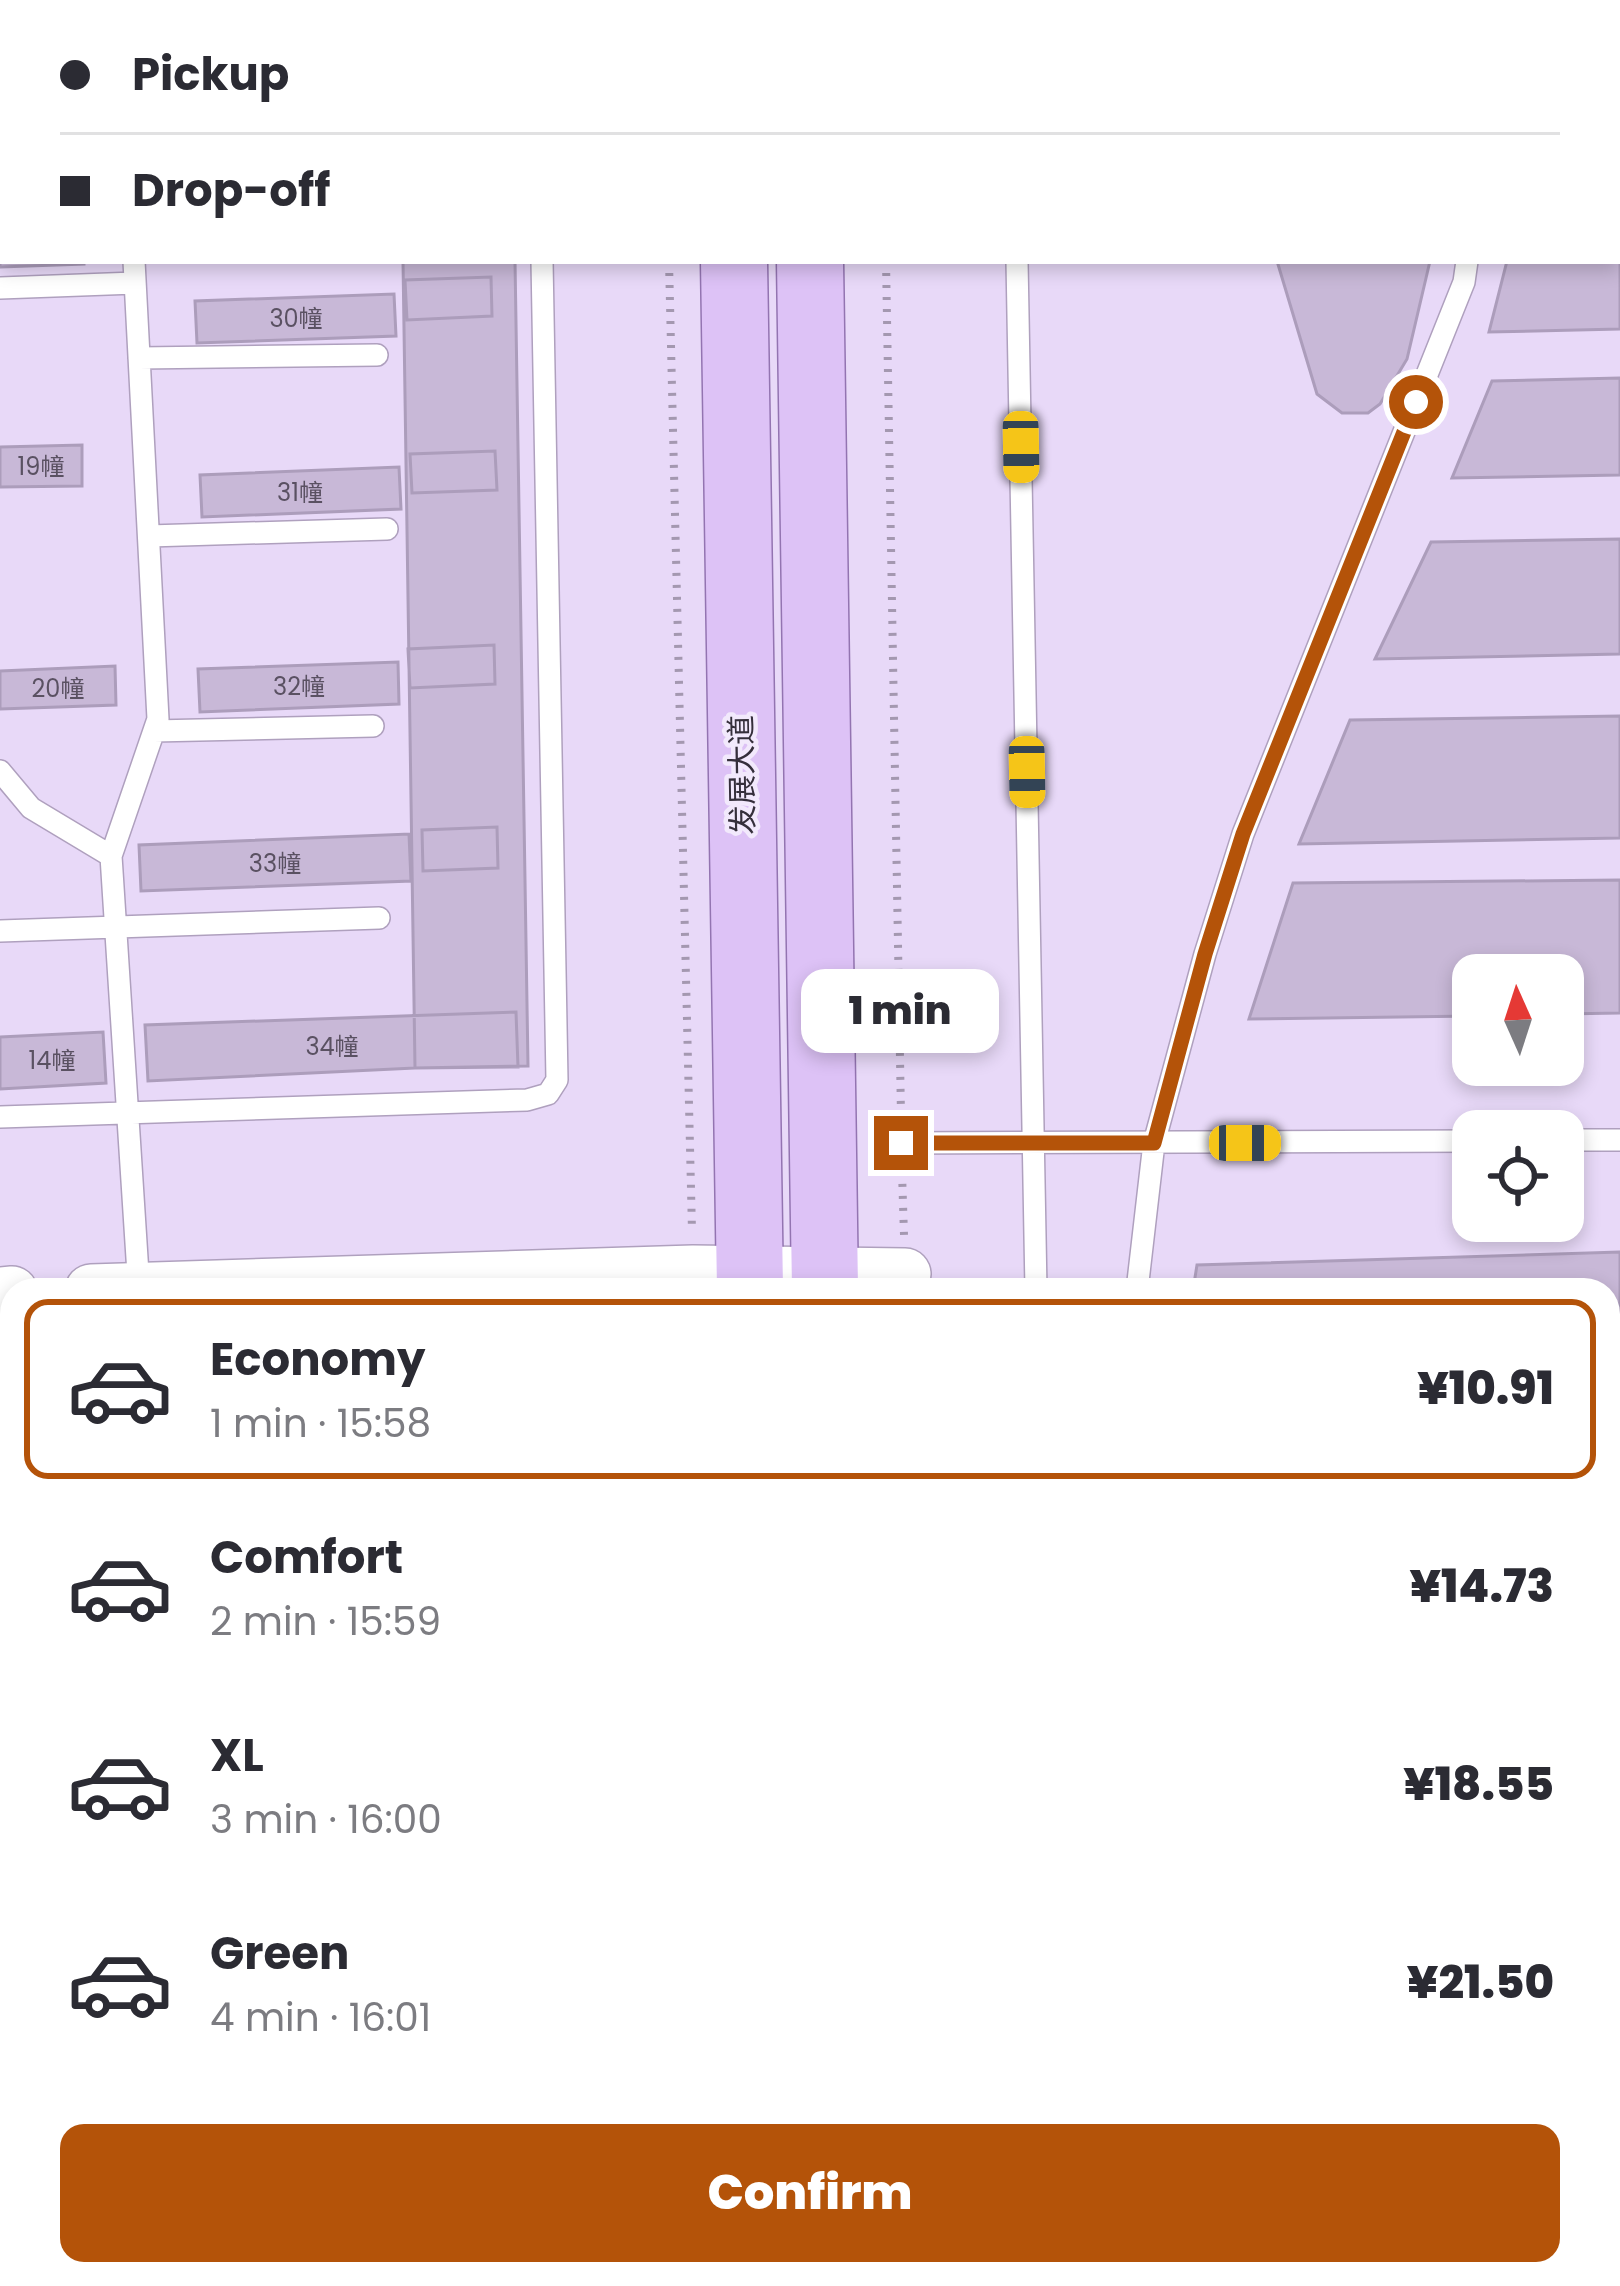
<!DOCTYPE html>
<meta charset="utf-8">
<style>
:root{--surface:#fff;--page:#f7f7f7;--text:#2b2b33;--muted:#7c7c81;--line:#e1e1e2;--accent:#b45309}
body{margin:0;font-family:Poppins,"Noto Sans SC",sans-serif;background:var(--page);color:var(--text);height:100vh;display:flex;flex-direction:column;font-size:45px;white-space:nowrap}
*{box-sizing:border-box;margin:0}
p{font-size:39px;color:var(--muted)}
.icon{flex:none;width:66px;height:66px;fill:none;stroke:currentColor;stroke-width:2;stroke-linecap:round;stroke-linejoin:round}
.map{position:relative;flex:1;overflow:hidden}
.panel{position:absolute;left:0px;top:1278px;width:1620px;height:1008px;display:flex;flex-direction:column;background:var(--surface);border-radius:36px 36px 0 0;box-shadow:0 6px 18px #0003}
.panel>*{flex:none}
.banner{position:absolute;left:0px;top:0px;width:1620px;height:264px;box-shadow:0 6px 18px #0003;display:grid;align-content:center;height:264px;padding:0 60px;background:var(--surface)}
.needle{width:78px;rotate:357deg}
.tools{position:absolute;left:1452px;top:954px;display:grid;gap:24px}
.tools a{display:grid;place-items:center;width:132px;height:132px;border-radius:24px;background:var(--surface);box-shadow:0 6px 18px #0003;font-size:60px}
.end{position:absolute;width:54px;height:54px;margin:-27px;border:15px solid #b45309;background:#fff;box-shadow:0 0 0 6px #fff}
.from{border-radius:50%}
.bubble{position:absolute;height:84px;border-radius:24px;background:var(--surface);box-shadow:0 6px 18px #0003;font-size:39px;font-weight:800;line-height:84px;text-align:center}
.car{position:absolute;width:36px;height:72px;margin:-36px -18px;border-radius:15px;box-shadow:0 0 9px 3px #0007;background:linear-gradient(#f5c518 24%,#345 0 40%,#f5c518 0 76%,#345 0 86%,#f5c518 0)}
.banner b{display:flex;align-items:center;gap:42px;height:114px;font-size:45px}
.banner b+b{border-top:3px solid var(--line)}
.banner i{width:30px;height:30px;background:var(--text)}
ul{padding:21px 0 0;list-style:none}
li{display:flex;align-items:center;gap:36px;height:180px;margin:0 24px 18px;padding:0 36px;border:6px solid transparent;border-radius:24px}
li div{flex:1}
li b{display:block;font-size:45px}
li em{font-style:normal;font-weight:800}
li.selected{border-color:var(--accent)}
li>.icon{width:108px;height:108px;stroke-width:1.5}
.cta{display:flex;gap:24px;margin-top:auto;padding:24px 60px}
.cta a{flex:1;height:138px;border-radius:24px;background:var(--accent);color:#fff;font-size:48px;font-weight:800;line-height:138px;text-align:center}
.map>svg:first-child{display:block}
</style>
<div class="map">
<svg width="1620" height="2286" viewBox="0 0 1620 2286">
<rect width="100%" height="100%" fill="#e8d9f8"/>
<!-- building -->
<path fill="#c8b8d7" stroke="#ac9dbb" stroke-width="3" d="M398,0H510V3H399Z
M1225,0H1473V3H1226Z
M1617,30H1620V157H1617Z
M1617,207H1620V329L1489,332L1507,261H1617Z
M0,229H3V261H84V264L0,267Z
M403,261H515L528,1066L415,1068Z
M1277,261H1430L1407,359L1380,404L1368,413H1342L1317,394Z
M491,277L492,316L407,320L405,280Z
M394,294L396,336L197,343L195,301Z
M1620,378V475L1452,478L1492,381Z
M82,445V486L0,487V447Z
M495,451L497,490L412,493L410,454Z
M399,467L401,509L202,517L200,475Z
M1620,539V654L1375,659L1431,542Z
M494,645L495,684L410,688L408,649Z
M398,662L399,704L200,712L198,669Z
M115,666L116,705L0,709V671Z
M1620,716V838L1299,844L1350,720Z
M497,827L498,868L423,871L422,830Z
M409,834L411,881L141,891L139,845Z
M1620,880V1013L1563,1014V975H1473V1016L1249,1019L1293,883Z
M516,1012L518,1067L415,1068L148,1081L145,1025Z
M103,1032L106,1083L0,1089V1037Z
M1620,1252V1367H1608V1290H1193L1197,1265Z
M0,1431H12V1517L0,1518Z
M1608,1434H1620V1537H1608Z
M1608,1590H1620V1698H1608Z
M0,1644H12V1767L0,1768Z
M1608,1771H1620V1901H1608Z
M12,1788V1842L0,1843V1789Z
M0,1902H12V2033H0Z
M1608,1942H1620V2030L1608,2031Z
M1608,2115H1620V2207H1608Z
M0,2172H12V2242L0,2243Z
M179,2274H528V2278L180,2284Z
M456,2274H528V2278L456,2279Z
M1620,2277V2286H1201L1200,2281Z"/>
<g fill="none" stroke-linecap="round" stroke-linejoin="round">
<defs>
<path id="service" d="M538,0V3
M1012,0V3
M69,3V0
M120,3L311,0
M1511,3V0
M0,5H3
M134,261L158,719L111,856L139,1289
M1017,261L1036,1290
M0,288L135,283
M139,358L377,355
M149,536L387,529
M154,731L373,726
M0,771L31,808L111,856
M0,931L379,918
M0,1117L527,1100L548,1094L557,1080L542,261
M1563,1140H1620
M901,1143L1473,1141
M1137,1290L1154,1143L1205,954L1243,834L1464,282L1467,261
M0,1881H12
M141,2274V2286
M165,2274V2286
M577,2274V2286
M1055,2274V2286
M1162,2274L1164,2286"/>
<path id="tertiary" d="M91,1290L693,1271L905,1274
M0,1293L12,1292"/>
<path id="primary" d="M730,0V3
M806,0V3
M734,261L750,1290
M810,261L825,1290
M763,2274V2286
M841,2274V2286"/>
</defs>
<!-- service casing -->
<use href="#service" stroke="#afa0be" stroke-width="24"/>
<!-- tertiary casing -->
<use href="#tertiary" stroke="#afa0be" stroke-width="54"/>
<!-- primary casing -->
<use href="#primary" stroke="#9374b1" stroke-width="69"/>
<!-- path -->
<path stroke="#a498b0" stroke-width="8" stroke-dasharray="3 9" stroke-linecap="butt" d="M663,0V3
M882,0V3
M669,261L692,1231
M886,261L901,1115
M902,1172L904,1235
M0,1560L12,1559
M922,2274V2286"/>
<!-- service -->
<use href="#service" stroke="#fff" stroke-width="21"/>
<!-- tertiary -->
<use href="#tertiary" stroke="#fff" stroke-width="51"/>
<!-- primary -->
<use href="#primary" stroke="#ddc2f6" stroke-width="66"/>
</g>
<g fill="none" stroke-linecap="round" stroke-linejoin="round">
<!-- route -->
<path stroke="#b45309" stroke-width="15" d="M901,1143H1154L1205,954L1243,834L1416,402"/>
</g>
<g text-anchor="middle" dominant-baseline="central" stroke-width="9" stroke-linejoin="round" paint-order="stroke">
<!-- number labels -->
<g font-size="24" fill="#5a5162">
<text x="296" y="318">30幢</text>
<text x="41" y="466">19幢</text>
<text x="300" y="492">31幢</text>
<text x="299" y="686">32幢</text>
<text x="58" y="688">20幢</text>
<text x="275" y="863">33幢</text>
<text x="332" y="1046">34幢</text>
<text x="52" y="1060">14幢</text>
</g>
<!-- street labels -->
<g font-size="30" fill="#352f3b" stroke="#f2e9fc">
<text transform="translate(742 775) rotate(-91)">发展大道</text>
</g>
</g>
</svg>
<div class="tools">
<a><svg class="needle" viewBox="-14 -14 28 28"><path d="M0-13l5 13h-10z" fill="#e53935"/><path d="M0 13l5-13h-10z" fill="#7c7c81"/></svg></a>
<a><svg class="icon" aria-label="locate" viewBox="0 0 24 24"><circle cx="12" cy="12" r="6"/><path d="M12 2v4M12 18v4M2 12h4M18 12h4"/></svg></a>
</div>
<i class="end from" style="left:1416px;top:402px"></i>
<i class="end" style="left:901px;top:1143px"></i>
<div class="bubble" style="left:801px;top:969px;width:198px">1 min</div>
<i class="car" style="left:1021px;top:447px;rotate:179deg"></i>
<i class="car" style="left:1027px;top:772px;rotate:179deg"></i>
<i class="car" style="left:1245px;top:1143px;rotate:90deg"></i>
<div class="banner">
<b><i class="from"></i>Pickup</b>
<b><i></i>Drop-off</b>
</div>
<section class="panel">
<ul>
<li class="selected"><svg class="icon" aria-label="car" viewBox="0 0 24 24"><path d="M5 17H2v-5l4-1 3-4h7l3 4 3 1v5h-3M9 17h6M6 11h13"/><circle cx="7" cy="17" r="2"/><circle cx="17" cy="17" r="2"/></svg><div><b>Economy</b><p>1 min · 15:58</p></div><em>¥10.91</em></li>
<li><svg class="icon" aria-label="car" viewBox="0 0 24 24"><path d="M5 17H2v-5l4-1 3-4h7l3 4 3 1v5h-3M9 17h6M6 11h13"/><circle cx="7" cy="17" r="2"/><circle cx="17" cy="17" r="2"/></svg><div><b>Comfort</b><p>2 min · 15:59</p></div><em>¥14.73</em></li>
<li><svg class="icon" aria-label="car" viewBox="0 0 24 24"><path d="M5 17H2v-5l4-1 3-4h7l3 4 3 1v5h-3M9 17h6M6 11h13"/><circle cx="7" cy="17" r="2"/><circle cx="17" cy="17" r="2"/></svg><div><b>XL</b><p>3 min · 16:00</p></div><em>¥18.55</em></li>
<li><svg class="icon" aria-label="car" viewBox="0 0 24 24"><path d="M5 17H2v-5l4-1 3-4h7l3 4 3 1v5h-3M9 17h6M6 11h13"/><circle cx="7" cy="17" r="2"/><circle cx="17" cy="17" r="2"/></svg><div><b>Green</b><p>4 min · 16:01</p></div><em>¥21.50</em></li>
</ul>
<div class="cta"><a>Confirm</a></div>
</section>
</div>
